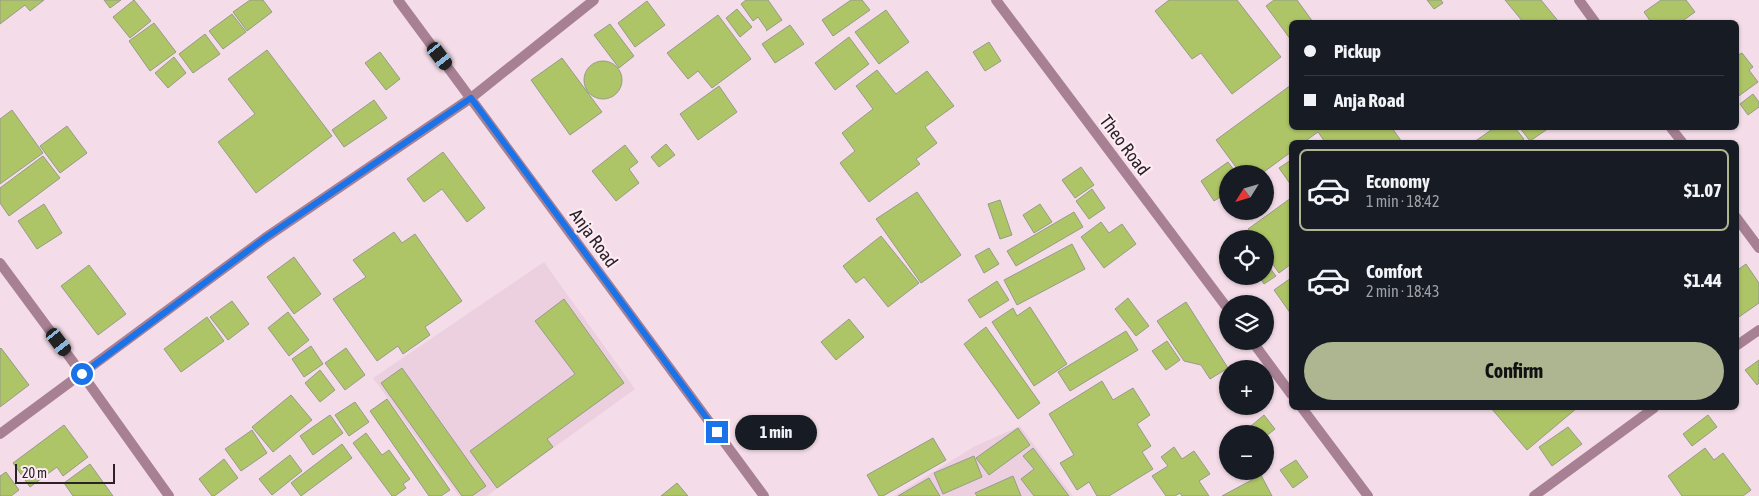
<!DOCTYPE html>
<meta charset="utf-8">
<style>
:root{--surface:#171b24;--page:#242831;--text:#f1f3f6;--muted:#9ea1a6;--line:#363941;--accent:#adb591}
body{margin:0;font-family:"Asap Condensed",sans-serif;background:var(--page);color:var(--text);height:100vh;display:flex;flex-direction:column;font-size:19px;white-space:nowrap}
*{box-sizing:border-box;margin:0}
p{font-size:16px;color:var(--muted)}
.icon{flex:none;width:28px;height:28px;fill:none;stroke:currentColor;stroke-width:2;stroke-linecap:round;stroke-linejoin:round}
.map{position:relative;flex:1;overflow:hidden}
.details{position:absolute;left:1289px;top:140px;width:450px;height:270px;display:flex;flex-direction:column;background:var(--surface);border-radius:8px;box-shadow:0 1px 4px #0004}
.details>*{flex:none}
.hud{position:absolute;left:1289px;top:20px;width:450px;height:110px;border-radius:8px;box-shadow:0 1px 4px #0004;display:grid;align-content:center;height:110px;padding:0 15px;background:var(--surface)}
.needle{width:32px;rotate:233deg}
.tools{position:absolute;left:1219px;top:165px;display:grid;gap:10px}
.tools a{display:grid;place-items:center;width:55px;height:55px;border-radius:50%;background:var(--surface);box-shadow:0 1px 4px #0004;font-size:25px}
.scale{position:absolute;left:15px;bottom:12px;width:100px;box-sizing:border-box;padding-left:5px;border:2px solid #2a2226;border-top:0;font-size:14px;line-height:18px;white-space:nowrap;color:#2a2226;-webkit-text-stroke:4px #feecf5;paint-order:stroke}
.end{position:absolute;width:22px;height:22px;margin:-11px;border:6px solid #1a73e8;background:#fff;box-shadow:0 0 0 2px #fff}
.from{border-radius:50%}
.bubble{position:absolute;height:35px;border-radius:18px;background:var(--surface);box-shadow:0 1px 4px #0004;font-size:16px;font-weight:700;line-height:35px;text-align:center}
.car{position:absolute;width:15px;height:30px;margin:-15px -8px;border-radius:6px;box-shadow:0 0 4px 1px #0007;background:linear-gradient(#222 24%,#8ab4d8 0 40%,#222 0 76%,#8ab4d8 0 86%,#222 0)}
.hud b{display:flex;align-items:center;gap:18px;height:48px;font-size:19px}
.hud b+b{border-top:1px solid var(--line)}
.hud i{width:12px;height:12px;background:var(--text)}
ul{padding:9px 0 0;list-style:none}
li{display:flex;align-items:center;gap:15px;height:82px;margin:0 10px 8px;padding:0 5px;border:2px solid transparent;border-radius:8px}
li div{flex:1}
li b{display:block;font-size:19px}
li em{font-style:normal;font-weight:700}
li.current{border-color:var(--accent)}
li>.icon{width:45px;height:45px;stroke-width:1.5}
.cta{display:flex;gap:10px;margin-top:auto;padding:10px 15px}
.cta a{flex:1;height:58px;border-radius:30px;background:var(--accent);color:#111;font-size:20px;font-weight:700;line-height:58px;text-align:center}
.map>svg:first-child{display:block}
</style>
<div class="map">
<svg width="1759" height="496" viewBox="0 0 1759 496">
<rect width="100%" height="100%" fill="#f4dde8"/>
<!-- built -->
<path fill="#edd0df" d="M544,262L635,389L487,496H459L373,378Z
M1020,426L1073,496H894L975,446Z"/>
<!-- building -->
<path fill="#aec567" stroke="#969b88" d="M0,0H44L30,11L25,5L0,24Z
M104,0H121L110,8Z
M134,0L151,21L130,38L113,17Z
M250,0H263L272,12L247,31L233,12Z
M746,0H768L782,20L766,31L767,30L758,17L753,21L741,4Z
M851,0H862L870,10L833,36L822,20Z
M1169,0H1237L1281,57L1232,94L1201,53L1192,59L1155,11Z
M1274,0H1297L1313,22H1291V40L1266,6Z
M1427,0H1441L1443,3L1434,9Z
M1505,0H1541L1559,22H1523Z
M1661,0H1686L1695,12L1681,22H1651L1644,12Z
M647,1L665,25L635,47L618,23Z
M737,9L752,27L740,37L726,18Z
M886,10L909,42L879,64L855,32Z
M232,14L246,32L223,49L209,31Z
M718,15L751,59L712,88L698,71L688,79L667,53Z
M154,23L176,52L150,71L129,41Z
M610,24L634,56L619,68L594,35Z
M790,25L804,44L775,63L762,44Z
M205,34L220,54L193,73L179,54Z
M849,37L869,64L835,90L815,63Z
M989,42L1001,61L985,71L973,52Z
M267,50L332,136L256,193L218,142L255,114L228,79Z
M380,52L400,79L386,90L365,63Z
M1742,53L1753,67L1749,70L1758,82L1736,98V56Z
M174,57L186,73L168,88L155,73Z
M562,58L602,112L570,135L531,80Z
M584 80a19 19 0 1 1 38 0a19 19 0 1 1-38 0Z
M877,70L896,94L927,71L954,106L925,127L937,143L916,159L920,164L869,202L840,163L855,151L842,133L873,109L856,86Z
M1291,85V128H1392L1402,142H1325L1318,132L1304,142H1291V152L1261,174H1241L1216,140Z
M719,86L737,112L698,140L680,114Z
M1753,94L1759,102V107L1748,115L1740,104Z
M374,100L387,118L344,147L332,130Z
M12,110L43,153L0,184V119Z
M67,126L87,153L60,173L40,146Z
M1494,128H1515L1524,139L1520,142H1474Z
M1520,128H1549L1530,141Z
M666,144L675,155L659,167L651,157Z
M625,145L638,162L629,169L639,183L616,201L592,171Z
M443,152L485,208L467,222L442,189L424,202L407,179Z
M43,156L60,178L9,216L0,203V188Z
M1291,160V185L1279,168Z
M1228,162L1237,174H1228V192L1214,201L1201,181Z
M1081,167L1094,185L1075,198L1062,180Z
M1092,189L1105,208L1089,219L1076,201Z
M917,192L961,255L921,283L876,219Z
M1291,198V264L1279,273L1265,253V239H1255L1248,229Z
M1000,200L1012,235L1000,239L988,204Z
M44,204L62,233L37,249L18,221Z
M1040,204L1052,222L1034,233L1023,215Z
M1074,212L1083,227L1016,266L1007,251Z
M1101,222L1109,233L1122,224L1136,244L1104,268L1081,237Z
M394,232L402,243L415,234L462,301L425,327L430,335L403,354L398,346L377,361L333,299L366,277L353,260Z
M881,236L919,283L888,307L864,277L856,283L843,266Z
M1072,244L1085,269L1017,305L1004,280Z
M989,248L999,264L984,273L975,256Z
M294,257L321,294L294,314L267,277Z
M1265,262L1276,276L1264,284L1259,276H1265Z
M1746,264L1759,283V303L1736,319V271Z
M89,265L126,314L98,335L61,286Z
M1291,278V314L1274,290Z
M997,281L1009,300L980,318L968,300Z
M1128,298L1149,326L1136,336L1115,309Z
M564,299L624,383L547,439L553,447L497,488L470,451L575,374L535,321Z
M232,301L249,324L228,340L210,317Z
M1186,302L1228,368L1210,379L1201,365L1184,361L1157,321Z
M1030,307L1067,364L1034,386L992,322L1013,308L1017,316Z
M288,312L309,340L289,356L268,328Z
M207,317L224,341L181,372L164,349Z
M849,319L864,337L836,360L821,342Z
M986,327L1040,403L1018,419L964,344Z
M1126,331L1138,350L1070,391L1058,372Z
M1167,341L1180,360L1166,370L1152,351Z
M311,346L323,364L304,377L292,359Z
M1,348L29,385L0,407V349Z
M346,348L365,375L345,390L325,363Z
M1759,360V383L1757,385L1745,370Z
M402,368L486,486L472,496H462L381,383Z
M320,370L335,390L320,402L305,383Z
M1102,381L1113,400L1133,388L1150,415L1137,424L1151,446L1142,452L1153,469L1109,496H1097L1089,482L1077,490L1060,463L1074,455L1049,414Z
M291,395L312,420L273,452L252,427Z
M387,399L450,490L441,496H429L370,411Z
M355,402L369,422L349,436L335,415Z
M1491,408H1577L1527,450Z
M330,415L343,433L313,455L300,436Z
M1264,415L1275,429L1265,437V434H1258L1251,426Z
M1708,415L1717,427L1692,446L1683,434Z
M64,425L88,457L63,476L57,467L30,487L13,463Z
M1568,427L1582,444L1552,466L1539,447Z
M1018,428L1030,445L989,475L976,458Z
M252,430L267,453L241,471L225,449Z
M366,433L382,455L389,450L410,479L403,484L406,488L395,496H392L353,443Z
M933,438L946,460L883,496H879L867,475Z
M342,444L352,458L301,496L291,483Z
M1174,447L1182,459L1194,451L1210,474L1199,481L1209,496H1182L1180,493L1175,496H1166L1152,476L1168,466L1161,457Z
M1033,448L1069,496H1034L1021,479L1034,469L1023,456Z
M1705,448L1714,460L1723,453L1751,490L1743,496H1682L1668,476Z
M290,455L302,471L272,495L259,479Z
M974,456L982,477L943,494L934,473Z
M224,459L238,478L214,496H212L199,479Z
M1296,460L1308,477L1293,488L1280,470Z
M90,464L113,496H73L64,483Z
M6,472L19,490L11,496H0V476Z
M1261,475L1272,496H1222Z
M1013,476L1021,496H977L975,493Z
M929,478L940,496H898Z
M677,483L688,496H661Z"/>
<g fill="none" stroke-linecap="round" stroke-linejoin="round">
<!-- minor -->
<path stroke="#a78094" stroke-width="10" d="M398,0L764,496
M996,0L1228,309
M1579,0L1595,22
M1671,128L1682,142
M1736,217L1759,248
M0,263L82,374L169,496
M1252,341L1291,394
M1736,346L1759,330
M1302,408L1368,496
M0,434L265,238L471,98L594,0
M1534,496L1654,408"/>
</g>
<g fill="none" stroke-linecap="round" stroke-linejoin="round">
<!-- route -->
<path stroke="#1a73e8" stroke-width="6" d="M82,374L265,238L471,98L717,432"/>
</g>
<g text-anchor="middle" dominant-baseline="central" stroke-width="4.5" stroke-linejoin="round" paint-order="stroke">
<!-- street labels -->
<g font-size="18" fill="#2a2226" stroke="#feecf5">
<text transform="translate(1125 145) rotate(53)">Theo Road</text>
<text transform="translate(594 238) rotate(54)">Anja Road</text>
</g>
</g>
</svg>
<div class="tools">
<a><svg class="needle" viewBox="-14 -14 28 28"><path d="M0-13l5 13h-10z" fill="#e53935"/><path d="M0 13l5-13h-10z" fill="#9ea1a6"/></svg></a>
<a><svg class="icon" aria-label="locate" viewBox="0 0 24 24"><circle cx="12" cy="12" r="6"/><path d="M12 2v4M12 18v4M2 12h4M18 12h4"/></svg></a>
<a><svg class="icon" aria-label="layers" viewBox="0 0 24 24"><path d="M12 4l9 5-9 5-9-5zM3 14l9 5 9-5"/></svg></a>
<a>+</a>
<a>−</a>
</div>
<div class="scale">20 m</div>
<i class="end from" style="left:82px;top:374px"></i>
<i class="end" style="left:717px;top:432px"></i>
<div class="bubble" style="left:735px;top:415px;width:82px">1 min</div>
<i class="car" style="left:440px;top:56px;rotate:143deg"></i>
<i class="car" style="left:59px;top:342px;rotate:143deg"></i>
<div class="hud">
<b><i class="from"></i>Pickup</b>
<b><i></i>Anja Road</b>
</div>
<section class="details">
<ul>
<li class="current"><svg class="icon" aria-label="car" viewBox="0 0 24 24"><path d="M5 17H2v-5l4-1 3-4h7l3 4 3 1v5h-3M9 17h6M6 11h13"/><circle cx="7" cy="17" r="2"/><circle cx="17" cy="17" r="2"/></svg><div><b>Economy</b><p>1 min · 18:42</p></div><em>$1.07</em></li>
<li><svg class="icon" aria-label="car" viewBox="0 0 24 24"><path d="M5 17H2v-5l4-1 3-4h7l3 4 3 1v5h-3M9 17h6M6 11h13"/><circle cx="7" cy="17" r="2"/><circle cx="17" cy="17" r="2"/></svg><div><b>Comfort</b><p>2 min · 18:43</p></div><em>$1.44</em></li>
</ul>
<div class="cta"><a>Confirm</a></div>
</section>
</div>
